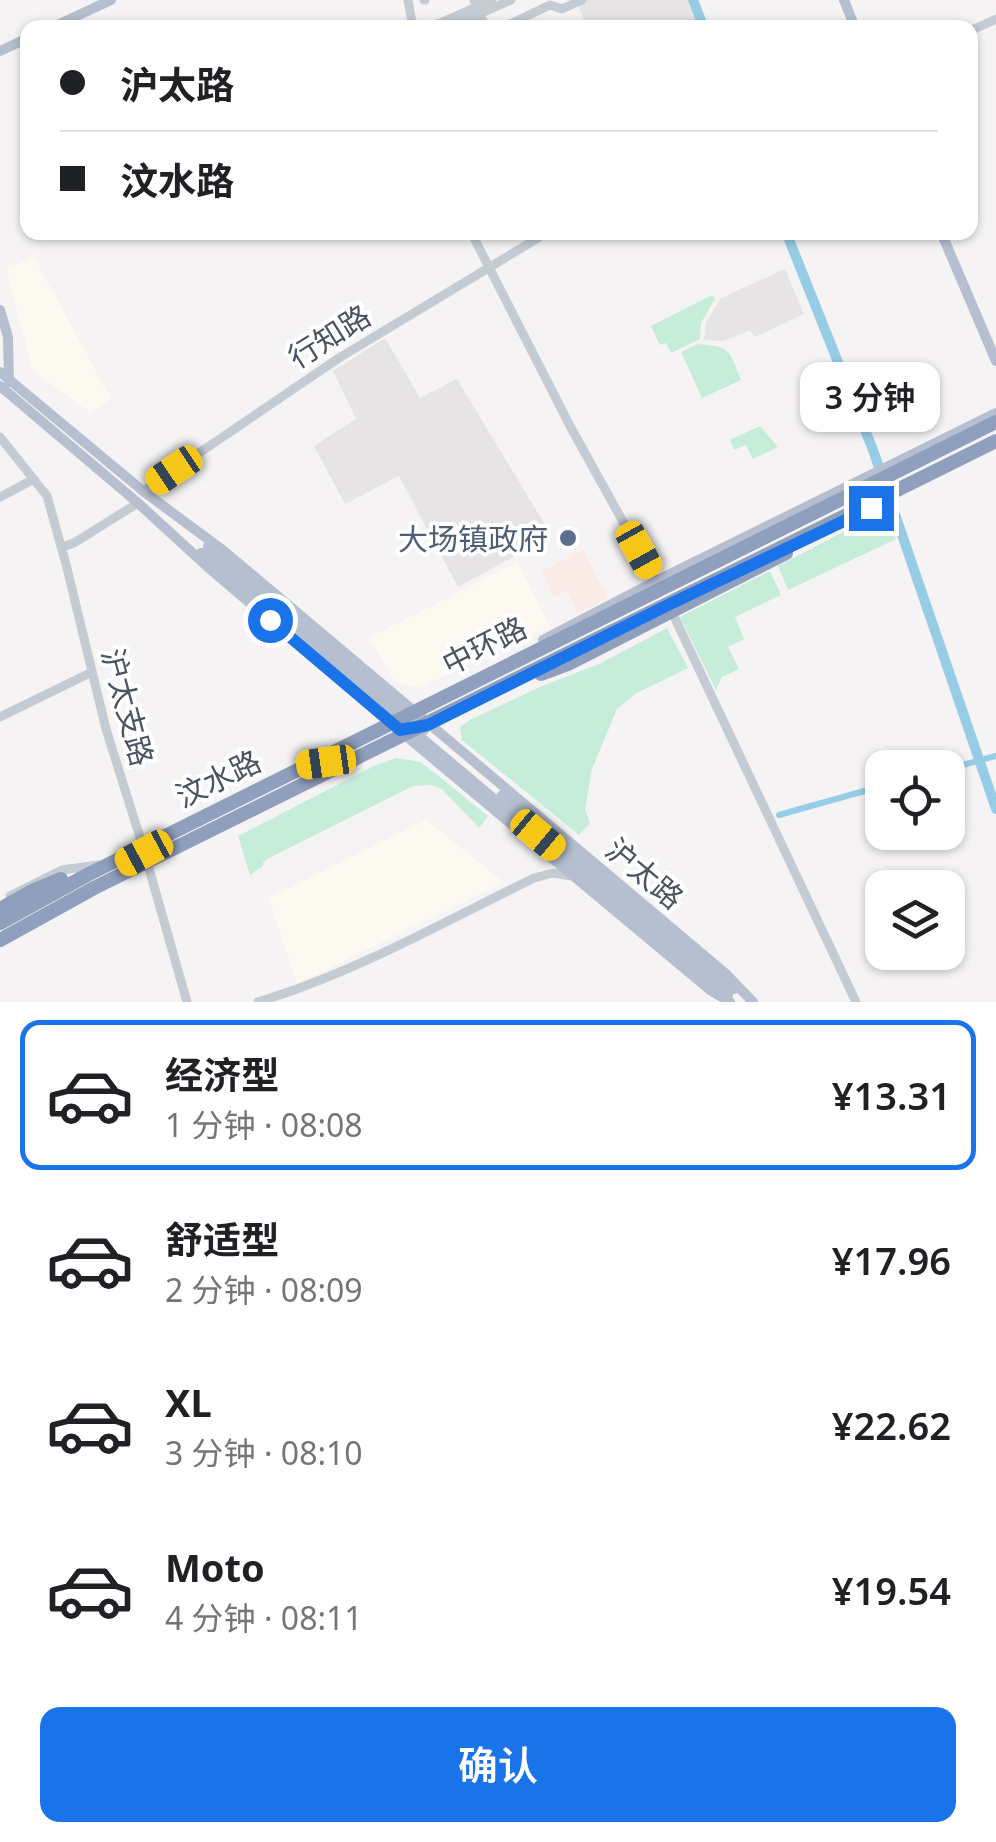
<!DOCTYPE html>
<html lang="zh">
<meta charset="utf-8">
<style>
:root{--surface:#fff;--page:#f2f2f2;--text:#202124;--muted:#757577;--line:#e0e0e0;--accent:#1a73e8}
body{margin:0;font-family:"Noto Sans","Noto Sans SC",sans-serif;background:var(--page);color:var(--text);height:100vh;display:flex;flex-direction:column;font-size:38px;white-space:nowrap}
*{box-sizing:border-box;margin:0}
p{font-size:32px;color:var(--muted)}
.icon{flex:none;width:55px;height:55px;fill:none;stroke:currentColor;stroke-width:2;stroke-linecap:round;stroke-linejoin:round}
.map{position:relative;height:1002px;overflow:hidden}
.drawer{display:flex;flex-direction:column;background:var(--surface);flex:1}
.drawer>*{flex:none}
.top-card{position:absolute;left:20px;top:20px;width:958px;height:220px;border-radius:20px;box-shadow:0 2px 8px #0004;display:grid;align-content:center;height:220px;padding:0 40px;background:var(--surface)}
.buttons{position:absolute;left:865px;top:750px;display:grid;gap:20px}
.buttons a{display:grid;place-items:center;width:100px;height:100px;border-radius:20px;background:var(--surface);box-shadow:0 2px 8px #0004;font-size:50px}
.end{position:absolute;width:45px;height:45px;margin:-22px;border:12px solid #1a73e8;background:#fff;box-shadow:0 0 0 5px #fff}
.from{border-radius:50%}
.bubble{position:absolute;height:70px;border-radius:20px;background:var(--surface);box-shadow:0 2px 8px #0004;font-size:32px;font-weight:600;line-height:70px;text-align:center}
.car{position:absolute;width:30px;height:60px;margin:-30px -15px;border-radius:12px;box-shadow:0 0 8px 2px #0007;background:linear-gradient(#f5c518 24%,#345 0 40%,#f5c518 0 76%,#345 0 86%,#f5c518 0)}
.top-card b{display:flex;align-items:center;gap:35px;height:95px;font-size:38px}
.top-card b+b{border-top:2px solid var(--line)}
.top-card i{width:25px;height:25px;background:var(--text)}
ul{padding:18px 0 0;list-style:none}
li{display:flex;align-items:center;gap:30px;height:150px;margin:0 20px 15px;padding:0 20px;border:5px solid transparent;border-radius:20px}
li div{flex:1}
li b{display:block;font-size:38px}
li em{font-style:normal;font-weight:600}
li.on{border-color:var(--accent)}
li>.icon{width:90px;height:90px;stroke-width:1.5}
.action{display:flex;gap:20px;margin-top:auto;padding:20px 40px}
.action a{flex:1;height:115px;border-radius:20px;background:var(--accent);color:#fff;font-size:40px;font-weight:600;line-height:115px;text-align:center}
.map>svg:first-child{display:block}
</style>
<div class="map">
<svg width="996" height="1002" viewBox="0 0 996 1002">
<rect width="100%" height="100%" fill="#f5f3f3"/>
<!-- commercial -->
<path fill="#fcfaf0" d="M34,257L111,399L90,412L33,371L6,269Z
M517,562L550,627L418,688L395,681L369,638Z
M426,820L504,882L297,984L268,898Z"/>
<!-- education -->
<path fill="#e6e4e4" d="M583,0H687L698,27H587L577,3Z
M785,269L804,314L755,337L750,330L724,341L704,340L706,323L721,298Z
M385,338L420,398L457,379L547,528L517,545L520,553L458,587L399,476L345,504L314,446L356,419L333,371Z"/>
<!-- medical -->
<path fill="#faebe7" d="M583,550L608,598L578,613L567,591L554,597L542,571Z"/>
<!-- green -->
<path fill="#c6edda" d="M712,295L715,299L701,323L700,339L671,353L666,343L660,345L651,326Z
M697,344C732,347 728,348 741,380L702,398L681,352Z
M760,426L778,447L753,459L746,445L734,450L730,440Z
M885,510L896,539L788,590L778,566Z
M770,571L781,595L735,617L744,639L728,647L739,669L722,677L716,690L680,617Z
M667,628L688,668L635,694L617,709L592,769L585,809L590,823L579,835L462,740L460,727L470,720L542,686L599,664Z
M396,758L421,762L488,816L479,828L442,789L432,785L413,786L267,859L263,863V866L250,875L238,836L376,765Z"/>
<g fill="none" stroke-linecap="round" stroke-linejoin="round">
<!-- canal -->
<path stroke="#97cce7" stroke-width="6" d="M948,769L996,756
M779,815L882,786"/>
<!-- river -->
<path stroke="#97cce7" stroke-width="10" d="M693,0L704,28
M786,232L873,450L996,809"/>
<!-- minor -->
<path stroke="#c5cbd3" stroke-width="9" d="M408,0L413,28
M424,0H425
M474,0L486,28
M429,28L492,0
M448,28L511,0
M502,28L550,5L562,9L582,0
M970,31L996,19
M471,232L570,426L657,583
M0,437L47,496L66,564L106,729L142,844L187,1002
M143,491L339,358L548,232
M0,497L34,479
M62,547L74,543L138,503
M671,610L856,1002
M0,717L92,672
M10,896L62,870L98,865
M258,1002C354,973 444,922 534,878L553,873L572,876"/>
<!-- major -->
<path stroke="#b5bfcf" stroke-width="10" d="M844,0L855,28
M51,28L111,0
M0,51L28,38
M941,232L996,361
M0,310L8,337L9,382
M0,372L143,491L224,551L725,973L753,1002
M0,386L138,503L210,569L406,736L710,990L730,1002
M208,546L424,730
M201,553L728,995
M543,640L656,581L996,413
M502,795L734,989"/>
<!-- highway -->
<path stroke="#8f9fbd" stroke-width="14" d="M541,674L568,664L786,553
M0,909L32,891L61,879
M0,923L87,875L996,422
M0,940L94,888L996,441"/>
</g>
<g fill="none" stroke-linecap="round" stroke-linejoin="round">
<!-- route -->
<path stroke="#1a73e8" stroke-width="12" d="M270,620L400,730L428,725L668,605L871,508"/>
</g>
<!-- markers -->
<circle fill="#5c6f8a" stroke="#fff" stroke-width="4" cx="568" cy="538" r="10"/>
<g text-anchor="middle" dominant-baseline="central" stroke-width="8" stroke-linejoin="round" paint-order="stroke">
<!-- street labels -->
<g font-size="30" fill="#4c535f" stroke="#fff">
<text transform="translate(329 336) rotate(-32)">行知路</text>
<text transform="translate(484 645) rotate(-27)">中环路</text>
<text transform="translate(128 707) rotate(75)">沪太支路</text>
<text transform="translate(218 778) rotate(-26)">汶水路</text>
<text transform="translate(645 873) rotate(40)">沪太路</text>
</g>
<!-- service labels -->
<g font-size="30" fill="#4e5e75" stroke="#fff" text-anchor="end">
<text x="548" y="538">大场镇政府</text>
</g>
</g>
</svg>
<div class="buttons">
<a><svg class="icon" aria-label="locate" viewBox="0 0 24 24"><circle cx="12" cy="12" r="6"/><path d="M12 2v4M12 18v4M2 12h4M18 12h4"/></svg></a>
<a><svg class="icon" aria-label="layers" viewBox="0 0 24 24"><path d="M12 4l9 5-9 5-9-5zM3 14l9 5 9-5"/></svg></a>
</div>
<i class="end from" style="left:270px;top:620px"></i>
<i class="end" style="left:871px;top:508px"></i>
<div class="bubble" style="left:800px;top:362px;width:140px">3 分钟</div>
<i class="car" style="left:174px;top:470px;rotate:236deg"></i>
<i class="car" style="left:639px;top:550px;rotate:151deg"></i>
<i class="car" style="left:326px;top:762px;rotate:262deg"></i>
<i class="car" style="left:538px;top:835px;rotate:130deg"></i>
<i class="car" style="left:144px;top:853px;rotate:242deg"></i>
<div class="top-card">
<b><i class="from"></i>沪太路</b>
<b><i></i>汶水路</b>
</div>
</div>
<section class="drawer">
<ul>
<li class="on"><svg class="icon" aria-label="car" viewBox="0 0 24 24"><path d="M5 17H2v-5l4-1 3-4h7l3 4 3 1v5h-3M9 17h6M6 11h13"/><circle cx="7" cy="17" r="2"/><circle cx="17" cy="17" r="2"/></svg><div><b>经济型</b><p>1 分钟 · 08:08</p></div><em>¥13.31</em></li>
<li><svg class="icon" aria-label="car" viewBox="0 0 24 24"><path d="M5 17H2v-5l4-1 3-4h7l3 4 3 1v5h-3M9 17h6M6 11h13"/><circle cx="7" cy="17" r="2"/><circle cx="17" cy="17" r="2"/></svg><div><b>舒适型</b><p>2 分钟 · 08:09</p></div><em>¥17.96</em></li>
<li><svg class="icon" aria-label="car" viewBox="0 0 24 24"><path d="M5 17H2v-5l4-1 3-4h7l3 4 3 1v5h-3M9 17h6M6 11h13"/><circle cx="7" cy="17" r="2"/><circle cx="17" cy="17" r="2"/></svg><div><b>XL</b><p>3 分钟 · 08:10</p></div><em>¥22.62</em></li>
<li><svg class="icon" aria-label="car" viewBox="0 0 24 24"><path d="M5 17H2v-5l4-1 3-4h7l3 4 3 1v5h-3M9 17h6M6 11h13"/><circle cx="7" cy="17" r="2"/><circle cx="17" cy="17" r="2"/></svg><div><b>Moto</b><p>4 分钟 · 08:11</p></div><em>¥19.54</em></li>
</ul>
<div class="action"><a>确认</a></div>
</section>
